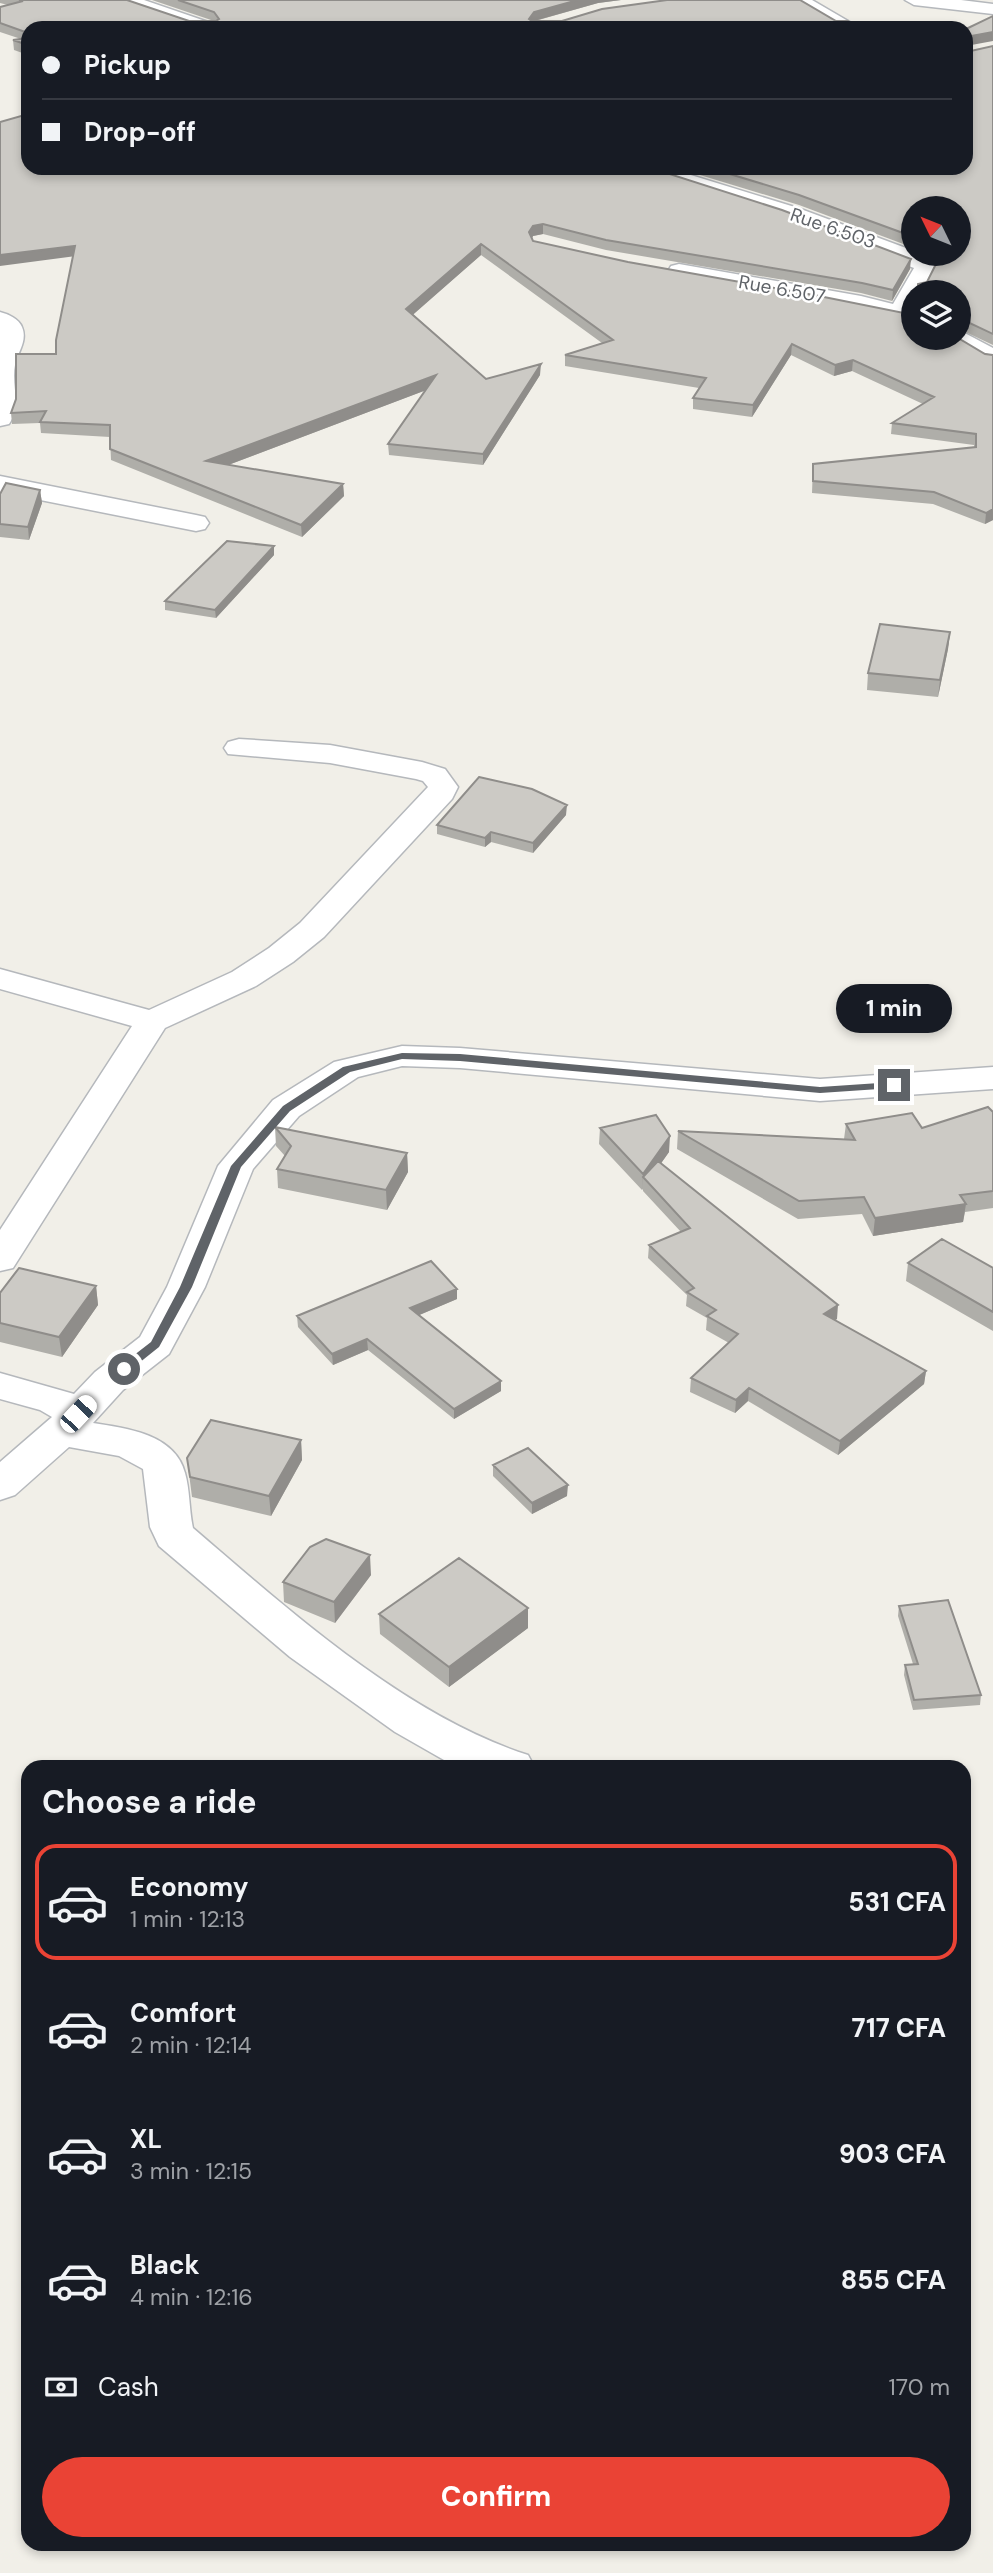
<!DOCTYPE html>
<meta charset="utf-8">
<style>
:root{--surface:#171b24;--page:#242831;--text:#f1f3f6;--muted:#9ea1a6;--line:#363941;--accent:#ea4335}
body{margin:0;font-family:"DM Sans",sans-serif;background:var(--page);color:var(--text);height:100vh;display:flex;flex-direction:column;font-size:26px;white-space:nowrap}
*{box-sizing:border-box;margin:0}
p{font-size:23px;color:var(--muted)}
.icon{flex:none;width:38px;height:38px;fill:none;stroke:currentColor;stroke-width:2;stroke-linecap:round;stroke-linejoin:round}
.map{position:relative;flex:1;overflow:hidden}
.panel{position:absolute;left:21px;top:1760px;width:950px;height:791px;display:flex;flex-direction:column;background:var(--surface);border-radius:21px;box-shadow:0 4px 10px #0003}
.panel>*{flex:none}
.banner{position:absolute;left:21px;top:21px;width:952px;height:154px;border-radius:21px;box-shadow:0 4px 10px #0003;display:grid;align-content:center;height:154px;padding:0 21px;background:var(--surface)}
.needle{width:46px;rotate:313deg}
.tools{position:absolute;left:901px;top:196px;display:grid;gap:14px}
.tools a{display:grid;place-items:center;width:70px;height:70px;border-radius:50%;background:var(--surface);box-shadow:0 4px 10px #0003;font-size:35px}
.end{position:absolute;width:32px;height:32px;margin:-16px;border:9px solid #5f6368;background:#fff;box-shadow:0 0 0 4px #fff}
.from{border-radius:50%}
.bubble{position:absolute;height:49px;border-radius:24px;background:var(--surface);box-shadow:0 4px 10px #0003;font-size:23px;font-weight:800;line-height:49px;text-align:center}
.car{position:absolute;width:21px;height:42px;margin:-21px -10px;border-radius:9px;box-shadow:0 0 5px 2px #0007;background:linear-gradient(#fff 24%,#345 0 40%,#fff 0 76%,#345 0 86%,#fff 0)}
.banner b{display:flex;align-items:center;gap:24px;height:66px;font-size:26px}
.banner b+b{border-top:2px solid var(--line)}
.banner i{width:18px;height:18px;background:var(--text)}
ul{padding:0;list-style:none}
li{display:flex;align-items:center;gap:21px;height:116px;margin:0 14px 10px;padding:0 7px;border:4px solid transparent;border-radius:21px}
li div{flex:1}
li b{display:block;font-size:26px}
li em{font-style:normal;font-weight:800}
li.current{border-color:var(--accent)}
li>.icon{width:63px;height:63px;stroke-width:1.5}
h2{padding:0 21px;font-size:32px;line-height:84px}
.pay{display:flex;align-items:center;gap:18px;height:77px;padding:0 21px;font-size:26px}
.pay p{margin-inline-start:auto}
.primary-button{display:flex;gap:14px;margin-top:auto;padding:14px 21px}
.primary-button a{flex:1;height:80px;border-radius:42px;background:var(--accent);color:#fff;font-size:28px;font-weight:800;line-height:80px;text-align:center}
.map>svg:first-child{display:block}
</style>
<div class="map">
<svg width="993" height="2573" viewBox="0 0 993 2573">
<rect width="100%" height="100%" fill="#f1efe8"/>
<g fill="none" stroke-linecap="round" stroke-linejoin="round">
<defs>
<path id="minor" d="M118,0H144L214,24L217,28H190L121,4Z
M789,0H812L860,28H837Z
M905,0H961L993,4V14L914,5Z
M637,168H668L798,208L914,251V254L927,255L936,267L924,292H914V324L859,310L671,276L668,271L671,266L679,264L861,296L893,304L914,268L782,218L640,172Z
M0,312C8,314 19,319 22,327C28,341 17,353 15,365C11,386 22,405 9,424L0,426Z
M959,330L993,348V365L985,363L951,342L948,338H959Z
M0,476L196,515L205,517L209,523L205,529L196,531L0,492Z
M239,739L330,745L422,762L445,769L458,787L452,799L324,937L293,962L256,986L165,1028L13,1268L0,1271V1230L132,1026L0,989V969L149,1010L232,972L269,948L300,923L428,787L423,781L416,779L330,763L228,754L224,748L228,742Z
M402,1046L460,1048L820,1079L993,1067V1089L820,1101L460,1068L402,1066L358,1077L299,1116L253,1169L205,1287L169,1354L123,1390L93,1423C126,1428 175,1434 185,1473C190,1490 189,1510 193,1528C290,1611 406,1716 528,1755L535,1768H458L395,1732L290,1657L159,1546L150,1527L143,1469L119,1456L69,1447L15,1495L0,1500V1462L52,1417L40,1410L0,1399V1373L74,1394L95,1372L140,1337L167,1287L218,1166L273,1100L334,1062Z"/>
</defs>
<!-- minor casing -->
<use href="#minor" stroke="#b5b8bc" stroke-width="3"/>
<!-- minor -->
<use href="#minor" fill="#fff" fill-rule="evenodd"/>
</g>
<!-- wall -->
<path fill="#afaea9" d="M0,0H127L189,21H214L152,0H621L598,3L535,21H836L28,28V55L14,50L13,40L21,39L0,32V7L8,5L0,3Z
M993,46V345L959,329V292H917L918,284L927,282L936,265L928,254H959L914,208V248L799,205L677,168H966Z
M651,168L910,269L892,301L861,293L606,250L543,234L533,236L532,238L533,241L993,355V520L985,524L933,504L812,493L813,464L974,447V445L891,434L892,423L923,404L852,371L834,376L791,355L752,417L693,409V398L699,388L565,366V355L602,343L481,255L413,314L486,379L540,375L483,465L389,455L388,444L426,390L228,465L343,484L344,496L302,537L111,460L110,437L41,433L40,423L12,424L11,413L56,354L73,257Z
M40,490L42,503L29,540L0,537V494Z
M274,546V555L216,618L165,610V601Z
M950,632L948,649L938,697L867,690L868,673Z
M566,815L533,853L491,842L485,847L437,834V825Z
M993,1112V1208L965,1212L963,1222L873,1236L862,1214L798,1219L677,1149L678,1131L844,1139L846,1124L922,1128Z
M275,1127L407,1153L408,1172L387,1210L278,1188L277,1169L285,1156L276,1146Z
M600,1128L669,1152L661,1163L837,1319L834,1320L926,1371L924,1384L838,1455L748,1401L735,1413L690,1392L691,1378L729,1343L706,1330L707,1318L686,1306L687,1295L648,1258L649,1245L681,1232L643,1191V1189L642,1190L599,1144Z
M908,1263L993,1268V1331L906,1281Z
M96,1286L98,1305L62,1357L0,1342V1293Z
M457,1289V1299L419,1315L501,1391L454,1419L368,1350L333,1365L298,1327L297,1316Z
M301,1440L302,1460L271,1516L192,1497L187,1458Z
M493,1465L567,1496L532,1514L493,1476Z
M371,1575L335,1623L284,1602L283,1582Z
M899,1606L981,1695L980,1705L913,1710L904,1675L905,1665L913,1664L898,1616Z
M379,1614L528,1628L449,1687L380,1634Z"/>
<!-- shaded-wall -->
<path fill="#8f8d8a" d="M578,0H621L598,3L534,21L529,28V19L534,12Z
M993,32V41L966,46V37Z
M543,224V234L533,236L529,243V232L533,226Z
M481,244V255L407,320L406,309Z
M75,246L76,256L0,266V255Z
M911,259L910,269L892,301L893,290Z
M792,344L791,355L752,417L753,405Z
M853,360L852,371L834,376L835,365Z
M541,364L540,375L483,465V454Z
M436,375L437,386L207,473L206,461Z
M343,484L344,496L302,537L301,525Z
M40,490L42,503L29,540L28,527Z
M993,509V520L985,524L986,513Z
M274,546V555L216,618L215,610Z
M950,632L948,649L938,697L940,680Z
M567,805L566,815L533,853V843Z
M491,832V842L485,847V838Z
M670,1136L669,1152L648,1182L643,1177L642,1190L643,1174Z
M407,1153L408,1172L387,1210L386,1190Z
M966,1204L963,1222L873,1236L875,1218Z
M96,1286L98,1305L62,1357L59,1337Z
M457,1289V1299L410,1319V1308Z
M838,1305L837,1319L822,1328L824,1314Z
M367,1339L368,1350L333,1365L332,1354Z
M926,1371L924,1384L838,1455L840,1441Z
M501,1381V1391L454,1419V1409Z
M749,1388L748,1401L735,1413L736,1400Z
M301,1440L302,1460L271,1516L269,1496Z
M568,1485L567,1496L532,1514V1503Z
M370,1555L371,1575L335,1623L334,1602Z
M528,1608V1628L449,1687V1667Z"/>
<!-- building -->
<path fill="#cccac5" stroke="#8f8d8a" stroke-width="2" d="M19,0H127L189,21H216L219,19L214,12L178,0H578L534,12L529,19L532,21H562L602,9L667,0H800L836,21H848L859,28H28V33L0,23V7L23,1Z
M993,16V32L966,37V29Z
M28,38V45L13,40Z
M993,46V334L959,318V292H918V284L927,282L939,258L937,254H959V208H914V237L799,195L710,168H966V52Z
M28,114V168H651L782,210L911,259L893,290L862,283L606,240L543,224L533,226L529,232L533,241L628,262L819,296L914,315V338H958L985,354L993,355V509L986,513L934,492L813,481V464L976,447V434L892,423L934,397L853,360L835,365L792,344L753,405L693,398L706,378L565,355L613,340L481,244L406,309L486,379L541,364L483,454L388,444L436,375L206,461L343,484L301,525L110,449V425L40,422L46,411L11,413L16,399V354H56V340L75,246L0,255V122Z
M6,483L40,490L28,527L0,524V494Z
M227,541L274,546L215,610L165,601Z
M880,624L950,632L940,680L868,673Z
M479,777L532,789L567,805L533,843L491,832L485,838L437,825Z
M988,1107L993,1112V1191L960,1195L966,1204L875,1218L864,1197L799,1201L678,1131L855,1140L846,1124L912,1113L922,1128Z
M656,1115L670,1136L643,1174L600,1128Z
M275,1127L407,1153L386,1190L277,1169L291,1146Z
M658,1161L838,1305L824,1314L926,1371L840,1441L749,1388L736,1400L691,1378L738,1334L707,1316L716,1310L687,1292L694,1288L649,1245L690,1228L643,1177Z
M942,1239L993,1268V1312L908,1263Z
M431,1261L457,1289L410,1308L501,1381L454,1409L367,1339L332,1354L297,1316Z
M19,1268L96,1286L59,1337L0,1323V1293Z
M211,1420L301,1440L269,1496L190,1477L187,1458Z
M528,1448L568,1485L532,1503L493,1465Z
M326,1539L370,1555L334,1602L283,1582L310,1547Z
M459,1558L528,1608L449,1667L379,1614Z
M948,1600L981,1695L914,1700L905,1665L918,1664L899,1606Z"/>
<!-- route -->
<path fill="#5f6368" d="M402,1053L460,1054L820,1087L894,1082L899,1085L894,1088L820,1093L460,1061L402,1059L350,1072L290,1111L241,1167L192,1287L159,1347L129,1371H120V1366L151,1342L180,1287L231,1166L283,1106L343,1067Z"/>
<g text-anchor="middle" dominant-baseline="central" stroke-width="5" stroke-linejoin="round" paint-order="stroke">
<!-- far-street labels -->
<g font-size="19" fill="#5f6368" stroke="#fff">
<text transform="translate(833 228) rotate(19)">Rue 6.503</text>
<text transform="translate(782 289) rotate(10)">Rue 6.507</text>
</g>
</g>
</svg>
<div class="tools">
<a><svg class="needle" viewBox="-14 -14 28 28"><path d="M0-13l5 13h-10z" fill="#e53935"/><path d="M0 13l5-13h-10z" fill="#9ea1a6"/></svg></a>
<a><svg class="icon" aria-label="layers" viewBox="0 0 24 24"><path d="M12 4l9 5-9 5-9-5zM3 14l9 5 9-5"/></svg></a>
</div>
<i class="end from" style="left:124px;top:1369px"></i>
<i class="end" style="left:894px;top:1085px"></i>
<div class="bubble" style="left:836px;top:984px;width:116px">1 min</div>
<i class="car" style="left:78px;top:1414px;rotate:43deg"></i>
<div class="banner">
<b><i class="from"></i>Pickup</b>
<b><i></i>Drop-off</b>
</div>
<section class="panel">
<h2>Choose a ride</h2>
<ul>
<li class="current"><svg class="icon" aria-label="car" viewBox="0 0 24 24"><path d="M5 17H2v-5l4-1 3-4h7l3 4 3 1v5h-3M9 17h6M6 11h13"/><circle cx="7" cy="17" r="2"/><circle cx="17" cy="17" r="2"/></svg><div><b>Economy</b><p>1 min · 12:13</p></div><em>531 CFA</em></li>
<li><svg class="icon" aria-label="car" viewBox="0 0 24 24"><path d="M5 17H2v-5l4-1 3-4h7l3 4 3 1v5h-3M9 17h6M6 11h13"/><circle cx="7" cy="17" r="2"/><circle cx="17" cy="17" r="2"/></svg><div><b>Comfort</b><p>2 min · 12:14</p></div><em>717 CFA</em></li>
<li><svg class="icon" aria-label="car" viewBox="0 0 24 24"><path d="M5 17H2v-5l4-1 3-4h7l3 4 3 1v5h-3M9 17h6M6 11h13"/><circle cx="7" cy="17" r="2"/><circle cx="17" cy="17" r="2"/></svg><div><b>XL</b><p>3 min · 12:15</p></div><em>903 CFA</em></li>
<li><svg class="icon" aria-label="car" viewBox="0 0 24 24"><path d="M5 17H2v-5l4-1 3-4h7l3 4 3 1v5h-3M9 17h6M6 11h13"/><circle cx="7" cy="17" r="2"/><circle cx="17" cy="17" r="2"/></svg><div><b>Black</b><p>4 min · 12:16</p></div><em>855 CFA</em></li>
</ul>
<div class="pay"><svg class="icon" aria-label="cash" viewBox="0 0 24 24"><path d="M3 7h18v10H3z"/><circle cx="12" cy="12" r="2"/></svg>Cash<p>170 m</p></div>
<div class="primary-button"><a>Confirm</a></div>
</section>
</div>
